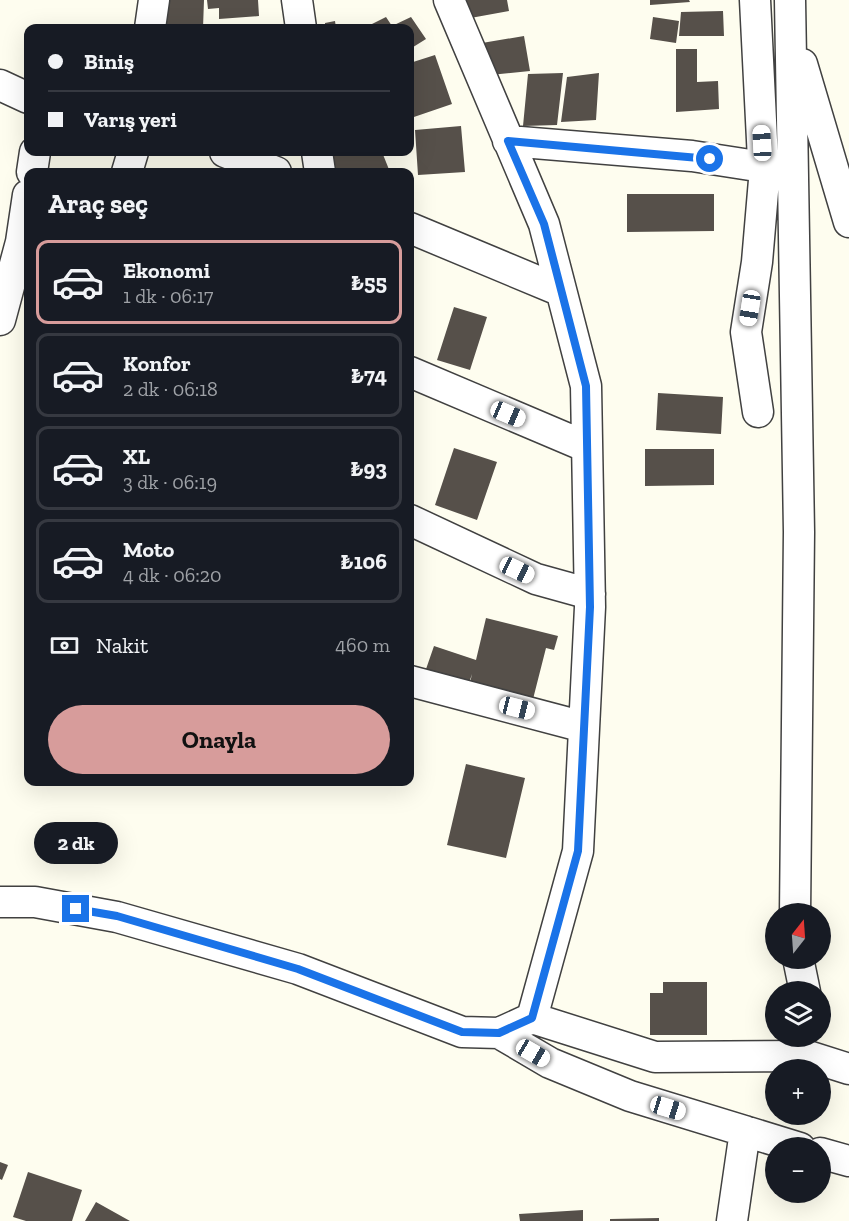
<!DOCTYPE html>
<html lang="tr">
<meta charset="utf-8">
<style>
:root{--surface:#171b24;--page:#242831;--text:#f1f3f6;--muted:#9ea1a6;--line:#363941;--accent:#d79c9b}
body{margin:0;font-family:"Zilla Slab",serif;background:var(--page);color:var(--text);height:100vh;display:flex;flex-direction:column;font-size:22px;white-space:nowrap}
*{box-sizing:border-box;margin:0}
p{font-size:20px;color:var(--muted)}
.icon{flex:none;width:33px;height:33px;fill:none;stroke:currentColor;stroke-width:2;stroke-linecap:round;stroke-linejoin:round}
.map{position:relative;flex:1;overflow:hidden}
.panel{position:absolute;left:24px;top:168px;width:390px;height:618px;display:flex;flex-direction:column;background:var(--surface);border-radius:12px;box-shadow:0 6px 24px #0002}
.panel>*{flex:none}
.hud{position:absolute;left:24px;top:24px;width:390px;height:132px;border-radius:12px;box-shadow:0 6px 24px #0002;display:grid;align-content:center;height:132px;padding:0 24px;background:var(--surface)}
.needle{width:39px;rotate:17deg}
.controls{position:absolute;left:765px;top:903px;display:grid;gap:12px}
.controls a{display:grid;place-items:center;width:66px;height:66px;border-radius:50%;background:var(--surface);box-shadow:0 6px 24px #0002;font-size:30px}
.end{position:absolute;width:27px;height:27px;margin:-14px;border:8px solid #1a73e8;background:#fff;box-shadow:0 0 0 3px #fff}
.from{border-radius:50%}
.bubble{position:absolute;height:42px;border-radius:21px;background:var(--surface);box-shadow:0 6px 24px #0002;font-size:20px;font-weight:700;line-height:42px;text-align:center}
.car{position:absolute;width:18px;height:36px;margin:-18px -9px;border-radius:8px;box-shadow:0 0 4px 2px #0007;background:linear-gradient(#fff 24%,#345 0 40%,#fff 0 76%,#345 0 86%,#fff 0)}
.hud b{display:flex;align-items:center;gap:21px;height:57px;font-size:22px}
.hud b+b{border-top:2px solid var(--line)}
.hud i{width:15px;height:15px;background:var(--text)}
ul{padding:0;list-style:none}
li{display:flex;align-items:center;gap:18px;height:84px;margin:0 12px 9px;padding:0 12px;border:3px solid var(--line);border-radius:12px}
li div{flex:1}
li b{display:block;font-size:22px}
li em{font-style:normal;font-weight:700}
li.on{border-color:var(--accent)}
li>.icon{width:54px;height:54px;stroke-width:1.5}
h2{padding:0 24px;font-size:27px;line-height:72px}
.pay{display:flex;align-items:center;gap:15px;height:66px;padding:0 24px;font-size:22px}
.pay p{margin-inline-start:auto}
.cta{display:flex;gap:12px;margin-top:auto;padding:12px 24px}
.cta a{flex:1;height:69px;border-radius:36px;background:var(--accent);color:#111;font-size:24px;font-weight:700;line-height:69px;text-align:center}
.map>svg:first-child{display:block}
</style>
<div class="map">
<svg width="849" height="1221" viewBox="0 0 849 1221">
<rect width="100%" height="100%" fill="#fefdef"/>
<!-- building -->
<path fill="#56504a" d="M154,0H204L203,28H153Z
M207,0H258L259,16L219,19V8L208,9Z
M461,0H507L509,11L465,19Z
M650,0H689L690,2L650,5Z
M723,11L724,36H679L681,12Z
M386,17L392,26L411,17L426,39L410,49V28H372L370,25Z
M653,17L679,21L676,43L650,39Z
M335,21L336,28H325V23Z
M524,36L530,71L490,75L482,43Z
M676,49H697V82L718,81L719,109L676,112Z
M435,55L452,104L411,118L410,63Z
M563,73L557,125L523,126L528,74Z
M599,73L596,120L561,122L567,77Z
M461,126L465,172L418,175L415,130Z
M336,152H382L390,172H332L329,153Z
M627,194H714V231L627,232Z
M454,307L487,317L470,370L437,360Z
M658,393L723,397L721,434L656,430Z
M454,448L497,462L477,520L435,505Z
M645,449H714V485L645,486Z
M486,618L558,636L554,650L546,648L532,703L469,687L472,674L468,686L425,672L434,646L476,660Z
M466,764L525,778L506,858L447,845Z
M663,982H707V1035H650V993H663Z
M0,1162L8,1165L2,1180L0,1179Z
M28,1172L82,1190L72,1221H26L13,1217Z
M96,1202L130,1221H85Z
M583,1210V1221H520L519,1214Z
M659,1218V1221H610V1219Z"/>
<g fill="none" stroke-linecap="round" stroke-linejoin="round">
<defs>
<path id="minor" d="M297,0L301,28
M449,0L544,224L586,386L590,607L578,851L532,1018L655,1057L808,1056L849,1069
M755,0L764,180L757,262L746,332L758,412
M790,0L799,532L795,914
M150,28L154,0
M802,64L849,222
M0,85L28,98
M508,141L692,156L763,167
M225,152L276,172
M317,152L320,172
M32,172L35,152
M127,172L133,152
M410,228L561,291
M0,320L21,242L28,195
M410,372L587,447
M410,520L536,579L590,594
M410,681L584,727
M0,902H35L117,917L298,969L462,1032L499,1033L532,1018
M798,958L805,992
M499,1033L550,1063L630,1096L800,1148
M820,1153L849,1161
M732,1221L745,1131"/>
</defs>
<!-- minor casing -->
<use href="#minor" stroke="#414141" stroke-width="33"/>
<!-- minor -->
<use href="#minor" stroke="#fff" stroke-width="30"/>
</g>
<g fill="none" stroke-linecap="round" stroke-linejoin="round">
<!-- route -->
<path stroke="#1a73e8" stroke-width="8" d="M76,909L117,916L298,969L462,1032L499,1033L532,1018L578,851L590,607L586,386L544,224L508,141L710,159"/>
</g>
</svg>
<div class="controls">
<a><svg class="needle" viewBox="-14 -14 28 28"><path d="M0-13l5 13h-10z" fill="#e53935"/><path d="M0 13l5-13h-10z" fill="#9ea1a6"/></svg></a>
<a><svg class="icon" aria-label="layers" viewBox="0 0 24 24"><path d="M12 4l9 5-9 5-9-5zM3 14l9 5 9-5"/></svg></a>
<a>+</a>
<a>−</a>
</div>
<i class="end from" style="left:710px;top:159px"></i>
<i class="end" style="left:76px;top:909px"></i>
<div class="bubble" style="left:34px;top:822px;width:84px">2 dk</div>
<i class="car" style="left:762px;top:143px;rotate:357deg"></i>
<i class="car" style="left:750px;top:308px;rotate:189deg"></i>
<i class="car" style="left:508px;top:414px;rotate:113deg"></i>
<i class="car" style="left:517px;top:570px;rotate:115deg"></i>
<i class="car" style="left:517px;top:708px;rotate:104deg"></i>
<i class="car" style="left:533px;top:1053px;rotate:120deg"></i>
<i class="car" style="left:668px;top:1108px;rotate:107deg"></i>
<div class="hud">
<b><i class="from"></i>Biniş</b>
<b><i></i>Varış yeri</b>
</div>
<section class="panel">
<h2>Araç seç</h2>
<ul>
<li class="on"><svg class="icon" aria-label="car" viewBox="0 0 24 24"><path d="M5 17H2v-5l4-1 3-4h7l3 4 3 1v5h-3M9 17h6M6 11h13"/><circle cx="7" cy="17" r="2"/><circle cx="17" cy="17" r="2"/></svg><div><b>Ekonomi</b><p>1 dk · 06:17</p></div><em>₺55</em></li>
<li><svg class="icon" aria-label="car" viewBox="0 0 24 24"><path d="M5 17H2v-5l4-1 3-4h7l3 4 3 1v5h-3M9 17h6M6 11h13"/><circle cx="7" cy="17" r="2"/><circle cx="17" cy="17" r="2"/></svg><div><b>Konfor</b><p>2 dk · 06:18</p></div><em>₺74</em></li>
<li><svg class="icon" aria-label="car" viewBox="0 0 24 24"><path d="M5 17H2v-5l4-1 3-4h7l3 4 3 1v5h-3M9 17h6M6 11h13"/><circle cx="7" cy="17" r="2"/><circle cx="17" cy="17" r="2"/></svg><div><b>XL</b><p>3 dk · 06:19</p></div><em>₺93</em></li>
<li><svg class="icon" aria-label="car" viewBox="0 0 24 24"><path d="M5 17H2v-5l4-1 3-4h7l3 4 3 1v5h-3M9 17h6M6 11h13"/><circle cx="7" cy="17" r="2"/><circle cx="17" cy="17" r="2"/></svg><div><b>Moto</b><p>4 dk · 06:20</p></div><em>₺106</em></li>
</ul>
<div class="pay"><svg class="icon" aria-label="cash" viewBox="0 0 24 24"><path d="M3 7h18v10H3z"/><circle cx="12" cy="12" r="2"/></svg>Nakit<p>460 m</p></div>
<div class="cta"><a>Onayla</a></div>
</section>
</div>
